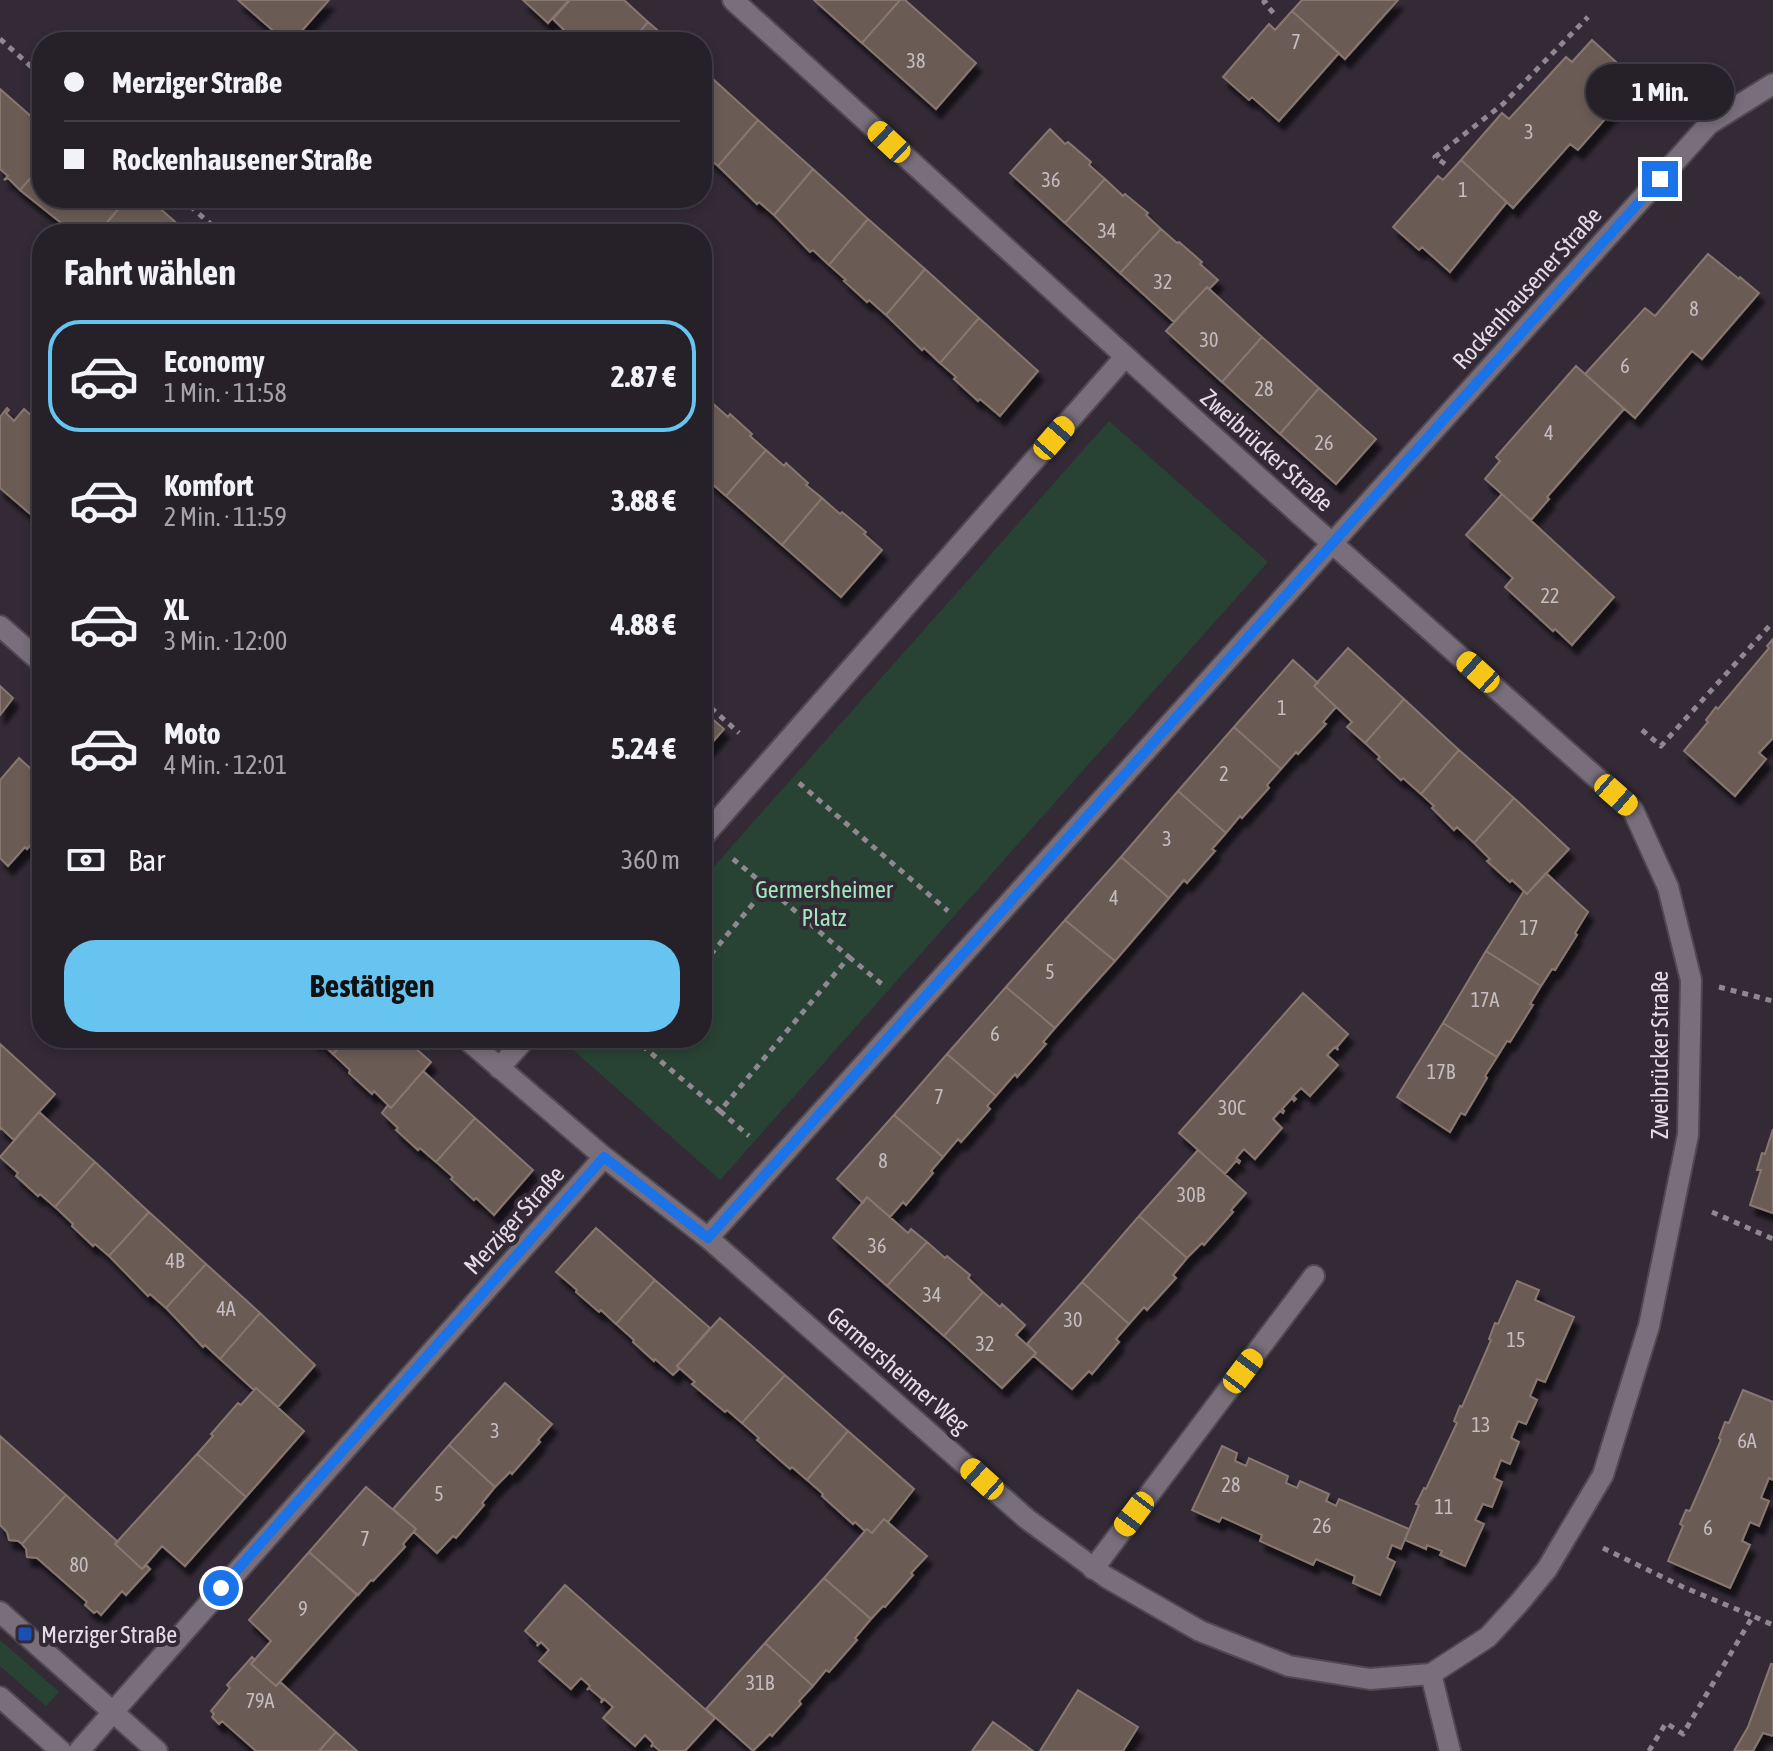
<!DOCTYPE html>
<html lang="de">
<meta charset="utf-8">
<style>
:root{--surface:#262028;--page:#322d34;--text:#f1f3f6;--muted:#a4a3a8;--line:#423e45;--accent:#67c4f0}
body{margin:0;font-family:"Asap Condensed",sans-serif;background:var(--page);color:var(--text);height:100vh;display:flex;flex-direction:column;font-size:30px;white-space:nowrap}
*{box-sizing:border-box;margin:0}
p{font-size:26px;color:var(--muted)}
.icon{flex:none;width:44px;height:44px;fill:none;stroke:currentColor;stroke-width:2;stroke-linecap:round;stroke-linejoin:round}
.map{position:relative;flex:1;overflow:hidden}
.drawer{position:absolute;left:32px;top:224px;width:680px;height:824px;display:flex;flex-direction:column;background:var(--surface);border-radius:32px;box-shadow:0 4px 12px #0003,0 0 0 2px var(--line)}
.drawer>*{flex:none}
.top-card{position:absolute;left:32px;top:32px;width:680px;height:176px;border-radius:32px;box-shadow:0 4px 12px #0003,0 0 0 2px var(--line);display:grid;align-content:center;height:176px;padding:0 32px;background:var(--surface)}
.end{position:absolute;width:36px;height:36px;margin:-18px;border:10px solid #1a73e8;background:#fff;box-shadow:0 0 0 4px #fff}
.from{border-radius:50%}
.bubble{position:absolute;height:56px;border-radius:28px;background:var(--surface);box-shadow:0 4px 12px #0003,0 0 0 2px var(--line);font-size:26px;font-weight:700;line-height:56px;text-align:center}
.car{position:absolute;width:24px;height:48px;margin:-24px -12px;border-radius:10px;box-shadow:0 0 6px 2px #0007;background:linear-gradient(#f5c518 24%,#345 0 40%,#f5c518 0 76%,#345 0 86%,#f5c518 0)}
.top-card b{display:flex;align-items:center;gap:28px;height:76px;font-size:30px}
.top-card b+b{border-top:2px solid var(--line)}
.top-card i{width:20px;height:20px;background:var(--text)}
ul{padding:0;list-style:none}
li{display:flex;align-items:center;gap:24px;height:112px;margin:0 16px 12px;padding:0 16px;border:4px solid transparent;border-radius:32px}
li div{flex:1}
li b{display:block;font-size:30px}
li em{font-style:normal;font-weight:700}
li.active{border-color:var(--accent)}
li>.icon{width:72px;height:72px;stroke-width:1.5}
h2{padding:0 32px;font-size:36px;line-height:96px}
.pay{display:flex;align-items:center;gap:20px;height:88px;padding:0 32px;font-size:30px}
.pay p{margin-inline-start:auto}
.cta{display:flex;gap:16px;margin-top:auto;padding:16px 32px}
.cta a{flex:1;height:92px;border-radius:32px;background:var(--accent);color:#111;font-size:32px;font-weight:700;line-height:92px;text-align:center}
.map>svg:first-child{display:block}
</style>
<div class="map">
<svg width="1773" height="1751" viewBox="0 0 1773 1751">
<defs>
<filter id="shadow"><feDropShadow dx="5" dy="9" stdDeviation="2" flood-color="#0009"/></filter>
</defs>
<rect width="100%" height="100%" fill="#332a36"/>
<!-- green -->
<path fill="#284334" d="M1109,421L1268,562L720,1180L561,1039L702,1038V880Z
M0,1640L59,1692L46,1706L0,1666Z"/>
<!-- building -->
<path fill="#6b5b54" stroke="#87776f" stroke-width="2" filter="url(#shadow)" d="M238,0H329L292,42H286Z
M523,0H569L548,23Z
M570,0H624L648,22L631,42H574L567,35L568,34L553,19Z
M814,0H900L862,43Z
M900,0H905L976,63L936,109L862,43Z
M1302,0H1398L1345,59L1292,11Z
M1292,11L1339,53L1279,121L1252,97L1249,100L1223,77L1269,24L1275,30Z
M648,22L671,42H631Z
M1592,40L1616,62L1614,65L1635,85L1578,150L1570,144L1513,208L1461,160L1502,113L1509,119L1566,57L1572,62Z
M702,69L758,120L718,166L702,152Z
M0,89L42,126V165L20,190L8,178L4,180L8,176L0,169Z
M758,120L813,169L774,215L759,202L757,204L718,166Z
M1050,129L1065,144L1068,142L1091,162L1089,165L1105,179L1065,223L1010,173Z
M1461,160L1507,202L1450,272L1422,247L1419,250L1393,227L1438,176L1443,180Z
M42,165V198H123L126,200L97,234H93L86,227L80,234H75L20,190Z
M813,169L868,219L829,265L813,250L810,252L774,215Z
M1105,179L1123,196L1125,194L1148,213L1146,215L1161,229L1120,273L1065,223Z
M128,198H148L189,234H97Z
M868,219L925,269L886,315L869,300L867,302L844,281L846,280L829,265Z
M1161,229L1177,243L1179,242L1202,262L1200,264L1218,280L1209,289L1207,287L1174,322L1120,273Z
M1708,254L1739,279L1740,277L1759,293L1702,359L1692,351L1635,418L1585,374L1645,308L1655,316Z
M925,269L979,318L940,363L924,348L922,350L886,315Z
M1207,287L1262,337L1222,382L1166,331Z
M979,318L1038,371L1000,416L980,399L978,401L954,379L956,377L940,363Z
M1262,337L1319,388L1280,434L1222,382Z
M1576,366L1624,409L1547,497L1549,499L1531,520L1485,479L1500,461L1496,457Z
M1319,388L1376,439L1336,484L1280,434Z
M702,394L710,401L702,410Z
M710,401L728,417L730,414L752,434L750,436L766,450L726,496L702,475V410Z
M7,408L9,410L6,413L14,421L24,409L42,425V524L0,488V417Z
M766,450L784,466L786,463L808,483L806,485L822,498L782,545L726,496Z
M1502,494L1614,597L1572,645L1555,629L1553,631L1505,587L1513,578L1466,535Z
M822,498L840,514L842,512L866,532L864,534L882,550L841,597L782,545Z
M1773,639V738L1759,753L1766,759L1735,796L1684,751L1708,722L1706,720L1716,707L1718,709L1769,648L1767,646Z
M1348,648L1404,699L1365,743L1347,727L1352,722L1314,686Z
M1293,660L1318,683L1314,686L1336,707L1323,722L1326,724L1298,754L1296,752L1281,769L1234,727Z
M0,686L13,698L0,715Z
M1404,699L1459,750L1421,794L1403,778L1401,780L1378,759L1380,757L1365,743Z
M702,710L724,729L702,754Z
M1234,727L1281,769L1267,785L1269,788L1242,818L1240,816L1226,833L1178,791Z
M1459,750L1514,798L1474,843L1457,827L1454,830L1432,808L1434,806L1421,794Z
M19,758L42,779V833L27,849L25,847L8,866L0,858V780Z
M1178,791L1226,833L1212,849L1215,851L1187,883L1184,880L1169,898L1121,857Z
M1514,798L1569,849L1527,894L1512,880L1510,882L1487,861L1490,859L1474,843Z
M1121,857L1169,898L1115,961L1065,920Z
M1546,873L1588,912L1575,933L1577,935L1555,970L1552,969L1541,986L1486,951L1524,891L1527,894Z
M1065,920L1115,961L1055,1028L1006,987Z
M1486,951L1541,986L1530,1004L1533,1005L1510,1042L1507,1041L1497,1057L1443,1023Z
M1006,987L1055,1028L1043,1042L1046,1044L1017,1077L1015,1074L996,1096L947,1054Z
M1303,993L1348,1034L1337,1047L1338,1050L1335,1047L1327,1055L1338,1065L1310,1096L1301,1088L1293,1096L1296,1099L1294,1101L1292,1098L1282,1109L1284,1111L1283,1113L1280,1111L1273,1119L1282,1128L1255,1159L1244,1149L1236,1158L1240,1161L1239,1163L1236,1161L1225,1174L1179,1133Z
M1443,1023L1497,1057L1485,1076L1487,1078L1465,1115L1461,1113L1450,1132L1397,1097Z
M311,1038H347L333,1054L318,1040L316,1042Z
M347,1038H404L431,1062L391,1108L374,1091L372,1094L349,1073L350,1070L333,1054Z
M0,1044L55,1094L14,1140L1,1128L0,1129Z
M947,1054L996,1096L987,1106L990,1109L961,1142L958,1139L943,1157L894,1115Z
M423,1071L475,1118L436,1162L420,1148L418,1150L396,1130L398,1128L382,1113L388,1105L391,1108Z
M39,1112L95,1162L55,1207L40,1194L38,1196L16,1176L18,1173L0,1157Z
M894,1115L943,1157L931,1171L933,1173L906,1205L903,1202L890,1217L867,1197L863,1203L837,1179Z
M475,1118L533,1170L494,1215L476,1198L474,1200L451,1179L453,1177L436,1162Z
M1773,1129V1213L1750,1205L1761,1170H1757L1762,1153L1765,1154Z
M1198,1150L1246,1193L1231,1210L1233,1212L1204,1245L1202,1243L1187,1258L1139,1216Z
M95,1162L149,1212L109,1256L95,1244L93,1246L72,1226L73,1224L55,1207Z
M867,1197L908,1233L911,1229L927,1242L887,1286L833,1238Z
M149,1212L206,1264L166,1308L150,1294L148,1296L109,1256Z
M1139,1216L1187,1258L1173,1275L1176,1278L1147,1310L1144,1307L1129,1324L1082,1282Z
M596,1228L655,1280L616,1324L601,1310L599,1312L576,1292L577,1290L556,1272Z
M927,1242L945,1258L947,1256L970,1275L968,1278L983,1292L944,1336L887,1286Z
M206,1264L260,1313L220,1359L205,1345L203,1347L166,1308Z
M655,1280L710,1328L677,1366L679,1369L673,1375L655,1359L654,1361L633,1342L634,1340L616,1324Z
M1517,1281L1539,1290L1535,1300L1574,1317L1545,1382L1537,1379L1530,1396L1537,1400L1526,1424L1518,1421L1511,1438L1519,1442L1510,1464L1501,1460L1494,1478L1502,1482L1492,1507L1483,1504L1475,1520L1484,1524L1465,1566L1440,1555L1442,1551L1427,1545L1426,1549L1405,1540L1419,1505L1416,1504L1424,1488L1426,1489L1457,1423L1454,1421L1460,1406L1462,1407L1491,1340L1489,1339L1495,1323L1498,1324Z
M1082,1282L1129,1324L1116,1339L1119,1342L1092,1374L1089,1371L1072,1389L1034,1356L1036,1353L1027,1344Z
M983,1292L1000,1307L1002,1304L1025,1325L1016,1335L1036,1353L1002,1388L944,1336Z
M260,1313L315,1365L278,1407L256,1388L254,1390L220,1359Z
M720,1318L785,1375L742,1423L727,1410L725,1412L692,1384L695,1382L677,1366Z
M785,1375L848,1431L807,1480L792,1467L790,1469L757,1440L759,1438L742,1423Z
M505,1383L552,1424L538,1440L540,1442L512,1474L510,1472L495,1487L449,1445Z
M256,1388L304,1431L246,1497L197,1454L213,1436L211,1434L238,1403L241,1405Z
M1743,1390L1773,1402V1480L1769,1478L1761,1498L1769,1501L1759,1526L1750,1522L1742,1541L1750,1545L1730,1588L1668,1561L1683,1526L1680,1524L1686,1510L1690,1511L1721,1440L1719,1438L1725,1422L1729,1423Z
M848,1431L914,1489L888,1522L884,1519L872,1533L867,1529L865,1531L855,1522L853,1524L822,1496L823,1494L807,1480Z
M0,1436L66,1495L22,1544L18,1541L9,1540L7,1532L0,1525Z
M449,1445L495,1487L482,1503L484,1505L456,1538L453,1536L437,1553L414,1532L416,1529L393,1509Z
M1222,1446L1237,1453L1235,1461L1246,1466L1249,1458L1288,1476L1286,1483L1297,1488L1300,1481L1329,1494L1326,1501L1336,1506L1339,1499L1409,1529L1401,1549L1392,1545L1387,1558L1395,1562L1380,1595L1353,1583L1355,1576L1316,1559L1313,1565L1260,1541L1262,1535L1222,1517L1219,1522L1192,1510Z
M197,1454L246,1497L185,1566L162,1546L142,1569L115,1544Z
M366,1487L416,1529L403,1544L405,1547L373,1581L371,1580L358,1595L309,1552Z
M66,1495L118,1542L115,1544L142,1569L146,1565L150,1569L126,1595L122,1591L101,1615L97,1611L94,1613L85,1605L87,1602L37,1558L27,1557L26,1549L22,1544Z
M884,1519L927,1556L911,1573L913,1575L885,1607L883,1606L871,1619L824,1578L865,1531L867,1529L872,1533Z
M309,1552L357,1595L276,1686L251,1664L271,1641L249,1620Z
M824,1578L871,1619L855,1638L857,1640L829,1672L826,1670L813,1686L765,1643Z
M565,1585L715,1718L685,1751H660L653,1745L651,1747L653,1743L645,1735L635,1746L603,1718L613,1707L604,1699L601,1703L602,1699L589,1688L587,1690L590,1686L581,1678L571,1689L539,1661L549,1650L541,1642L537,1646L538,1643L525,1631Z
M765,1643L813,1686L799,1701L801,1704L772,1736L770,1734L753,1751L706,1709Z
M252,1657L255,1660L251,1664L276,1686L280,1682L336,1732L319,1751H256L222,1721L219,1724L212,1717L214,1714L211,1711L230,1688L227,1685Z
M1771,1664H1773V1736L1763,1733L1753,1751H1734L1748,1727Z
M1078,1690L1138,1727L1123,1751H1040Z
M993,1722L1033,1751H972Z
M336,1732L357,1751H319Z"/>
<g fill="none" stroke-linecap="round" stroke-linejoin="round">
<defs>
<path id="service" d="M1093,1569L1314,1276"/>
<path id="minor" d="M0,626L42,663
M702,838L1125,357
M465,1038L604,1157L708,1238L1027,1519L1106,1577L1200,1631L1289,1666L1370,1679L1431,1674L1488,1637L1519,1603L1547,1569L1603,1475L1649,1326L1688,1135L1691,980L1668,887L1633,810L1298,513L733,0
M499,1068L526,1038
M708,1238L1709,124L1773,84
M1431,1674L1450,1751
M113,1712L604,1157"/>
<path id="tertiary" d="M0,1612L157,1751
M0,1697L61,1751
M79,1751L113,1712"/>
</defs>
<!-- service casing -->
<use href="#service" stroke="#4f4851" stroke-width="24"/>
<!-- minor casing -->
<use href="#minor" stroke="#4f4851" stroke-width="24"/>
<!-- tertiary casing -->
<use href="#tertiary" stroke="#4f4851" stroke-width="24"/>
<!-- path -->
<path stroke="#8f8892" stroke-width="5" stroke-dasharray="6 6" stroke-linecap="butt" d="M1267,0L1264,2L1275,15
M0,39L42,76
M1445,164L1435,157L1503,104L1588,17
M181,198L222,234
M702,700L739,733
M1642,730L1661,746L1773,622
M799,783L948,911
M733,859L767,887
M849,957L883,985
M1719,987L1773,1001
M633,1038L720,1111L849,957L767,887L702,965
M720,1111L749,1136
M1712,1212L1773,1239
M1603,1548L1683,1587L1753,1616
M1649,1751L1666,1723L1683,1734L1753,1616L1773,1625"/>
<!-- service -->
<use href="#service" stroke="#796f7c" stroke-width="20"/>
<!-- minor -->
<use href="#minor" stroke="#796f7c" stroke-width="20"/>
<!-- tertiary -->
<use href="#tertiary" stroke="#796f7c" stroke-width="20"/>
</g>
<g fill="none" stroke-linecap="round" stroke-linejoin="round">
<!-- route -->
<path stroke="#1a73e8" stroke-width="10" d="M221,1588L604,1157L708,1238L1660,179"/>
</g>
<!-- markers -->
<rect fill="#1a4fb4" stroke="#332a36" stroke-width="3" x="17" y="1626" width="16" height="16" rx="4"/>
<g text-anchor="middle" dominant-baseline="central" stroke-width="8" stroke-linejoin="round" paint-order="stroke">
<!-- number labels -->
<g font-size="20" fill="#c5bcc1">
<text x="1296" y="41">7</text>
<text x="916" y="60">38</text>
<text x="1529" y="131">3</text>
<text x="1051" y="179">36</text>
<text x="1463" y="189">1</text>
<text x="1107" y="230">34</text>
<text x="1163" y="281">32</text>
<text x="1694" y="308">8</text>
<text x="1209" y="339">30</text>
<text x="1625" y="365">6</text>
<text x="1264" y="388">28</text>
<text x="1549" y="432">4</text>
<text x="1324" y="442">26</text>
<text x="1550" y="595">22</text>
<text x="1282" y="707">1</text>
<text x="1224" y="773">2</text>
<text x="1167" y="838">3</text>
<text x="1114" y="897">4</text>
<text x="1529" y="927">17</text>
<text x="1050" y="971">5</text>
<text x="1485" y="999">17A</text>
<text x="995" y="1033">6</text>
<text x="1441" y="1071">17B</text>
<text x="939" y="1096">7</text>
<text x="1232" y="1107">30C</text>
<text x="883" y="1160">8</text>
<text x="1191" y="1194">30B</text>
<text x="877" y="1245">36</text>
<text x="175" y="1260">4B</text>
<text x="932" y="1294">34</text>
<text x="226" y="1308">4A</text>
<text x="1073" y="1319">30</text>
<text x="1516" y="1339">15</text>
<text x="985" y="1343">32</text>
<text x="1481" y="1424">13</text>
<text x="495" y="1430">3</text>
<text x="1747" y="1440">6A</text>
<text x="1231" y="1484">28</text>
<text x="439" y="1493">5</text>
<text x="1444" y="1506">11</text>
<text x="1322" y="1525">26</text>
<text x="1708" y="1527">6</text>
<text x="365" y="1538">7</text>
<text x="79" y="1564">80</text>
<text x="303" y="1608">9</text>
<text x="760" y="1682">31B</text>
<text x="260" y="1700">79A</text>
</g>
<!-- street labels -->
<g font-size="24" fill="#e3dde5" stroke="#332a36">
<text transform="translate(1527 288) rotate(-48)">Rockenhausener Straße</text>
<text transform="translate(1267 450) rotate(42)">Zweibrücker Straße</text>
<text transform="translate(1659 1055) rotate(-90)">Zweibrücker Straße</text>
<text transform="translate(514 1220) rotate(-48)">Merziger Straße</text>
<text transform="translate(898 1370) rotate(41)">Germersheimer Weg</text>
</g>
<!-- park labels -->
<g font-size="24" fill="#a1e6be" stroke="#332a36">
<text x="824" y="889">Germersheimer<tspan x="824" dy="28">Platz</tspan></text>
</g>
<!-- poi labels -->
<g font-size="24" fill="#e3dde5" stroke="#332a36" text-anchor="start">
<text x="41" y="1634">Merziger Straße</text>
</g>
</g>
</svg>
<i class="end from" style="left:221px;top:1588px"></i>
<i class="end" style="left:1660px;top:179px"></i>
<div class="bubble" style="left:1586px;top:64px;width:148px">1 Min.</div>
<i class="car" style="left:889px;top:142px;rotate:313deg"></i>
<i class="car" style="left:1054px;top:438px;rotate:41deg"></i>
<i class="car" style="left:1478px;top:672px;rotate:312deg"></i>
<i class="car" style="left:1616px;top:795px;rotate:131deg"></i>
<i class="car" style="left:1243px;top:1371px;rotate:37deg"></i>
<i class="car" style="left:982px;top:1479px;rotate:312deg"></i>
<i class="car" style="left:1134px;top:1514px;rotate:217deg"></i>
<div class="top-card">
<b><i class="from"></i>Merziger Straße</b>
<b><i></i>Rockenhausener Straße</b>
</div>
<section class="drawer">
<h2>Fahrt wählen</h2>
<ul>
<li class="active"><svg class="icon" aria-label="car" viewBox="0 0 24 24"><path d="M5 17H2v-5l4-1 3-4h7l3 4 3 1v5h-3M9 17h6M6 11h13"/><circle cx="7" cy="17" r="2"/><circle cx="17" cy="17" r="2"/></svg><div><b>Economy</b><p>1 Min. · 11:58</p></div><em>2.87 €</em></li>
<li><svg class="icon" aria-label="car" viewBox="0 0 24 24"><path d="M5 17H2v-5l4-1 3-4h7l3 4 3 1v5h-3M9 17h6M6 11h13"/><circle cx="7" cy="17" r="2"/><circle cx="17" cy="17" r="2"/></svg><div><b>Komfort</b><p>2 Min. · 11:59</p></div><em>3.88 €</em></li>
<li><svg class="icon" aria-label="car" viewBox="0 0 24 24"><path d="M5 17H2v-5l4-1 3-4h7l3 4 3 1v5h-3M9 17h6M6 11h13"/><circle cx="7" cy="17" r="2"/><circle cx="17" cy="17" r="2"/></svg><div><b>XL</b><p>3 Min. · 12:00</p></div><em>4.88 €</em></li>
<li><svg class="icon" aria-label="car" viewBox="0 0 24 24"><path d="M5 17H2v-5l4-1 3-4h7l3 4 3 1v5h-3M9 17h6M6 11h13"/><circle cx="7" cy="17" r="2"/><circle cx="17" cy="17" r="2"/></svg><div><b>Moto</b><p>4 Min. · 12:01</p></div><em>5.24 €</em></li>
</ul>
<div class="pay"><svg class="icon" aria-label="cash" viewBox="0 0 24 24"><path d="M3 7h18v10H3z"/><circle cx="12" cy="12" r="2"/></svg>Bar<p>360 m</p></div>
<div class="cta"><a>Bestätigen</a></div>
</section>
</div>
